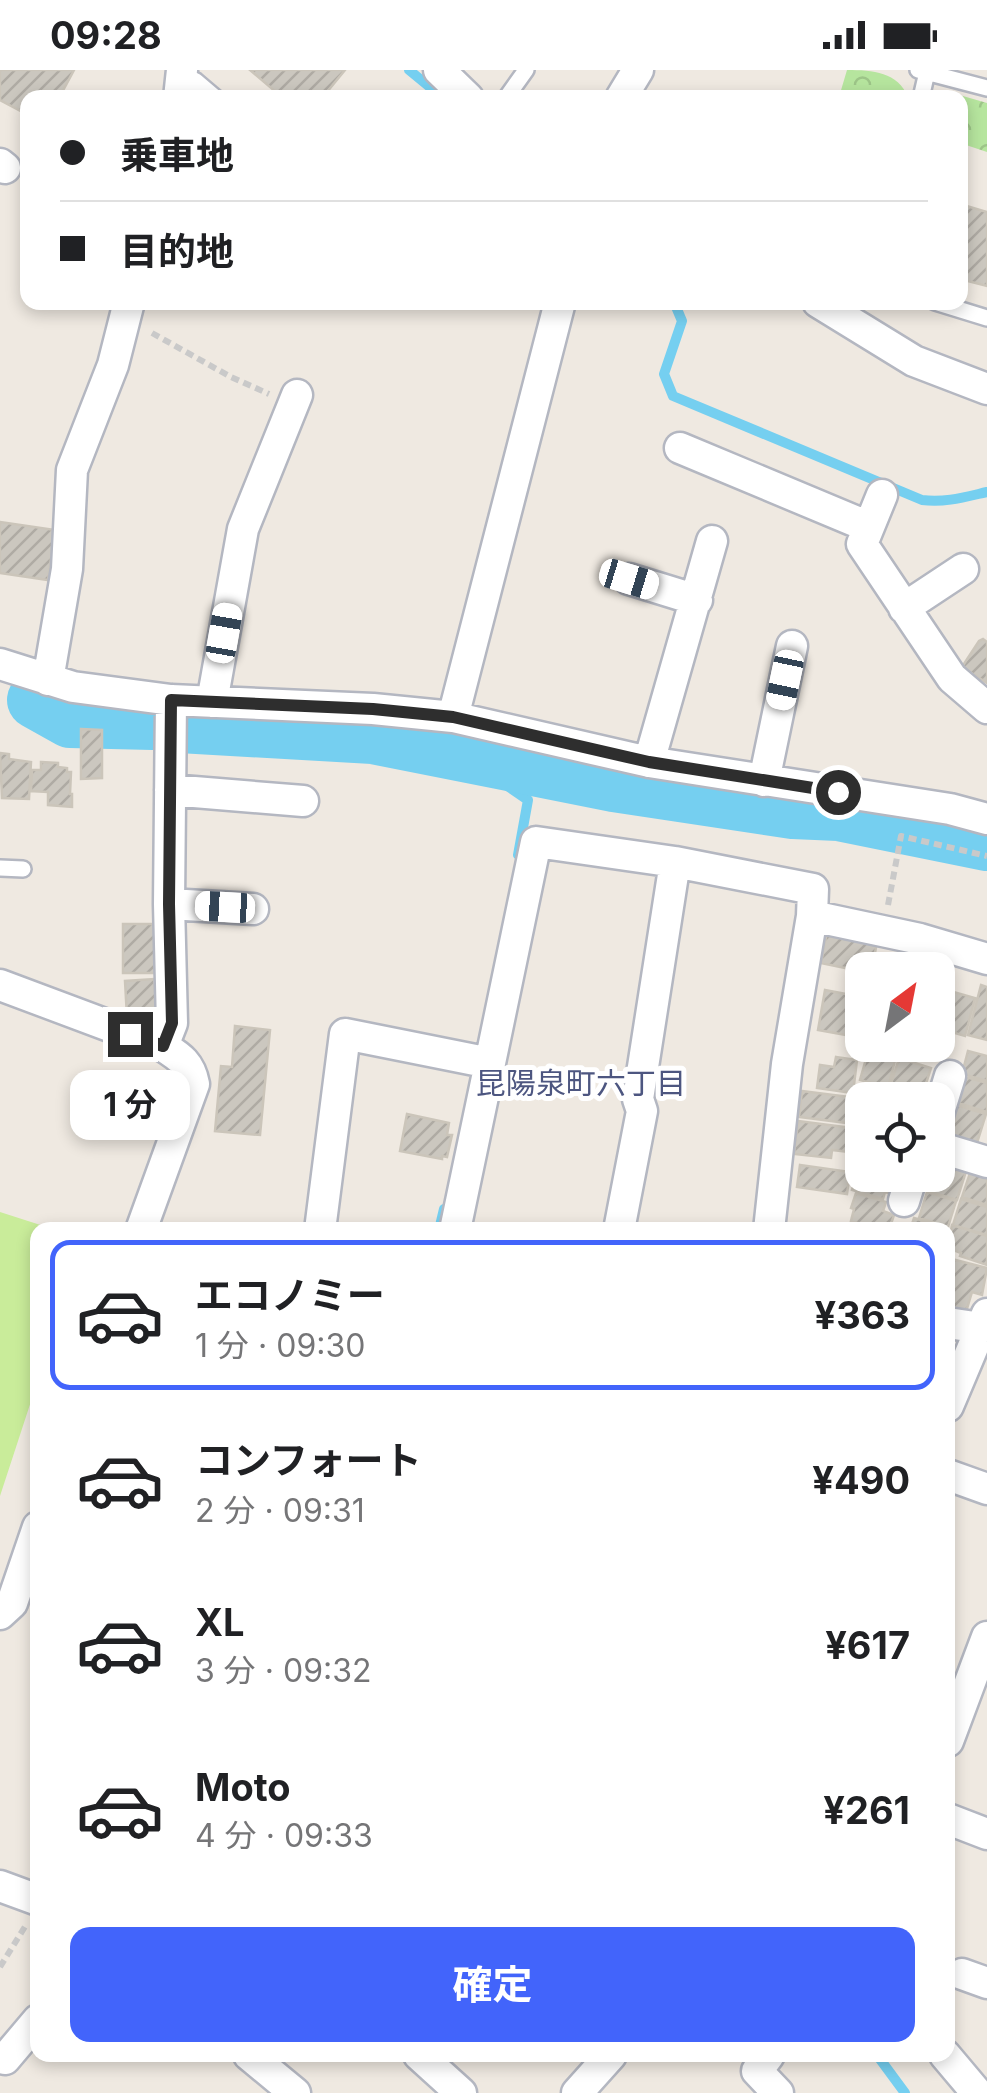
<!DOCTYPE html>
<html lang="ja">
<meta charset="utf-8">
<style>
:root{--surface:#fff;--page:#f2f2f2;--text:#202124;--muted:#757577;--line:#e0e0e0;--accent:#4264fb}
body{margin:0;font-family:Inter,"Noto Sans JP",sans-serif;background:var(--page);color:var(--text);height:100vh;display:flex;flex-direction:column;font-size:38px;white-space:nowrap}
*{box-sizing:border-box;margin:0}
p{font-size:32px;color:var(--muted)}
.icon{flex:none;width:55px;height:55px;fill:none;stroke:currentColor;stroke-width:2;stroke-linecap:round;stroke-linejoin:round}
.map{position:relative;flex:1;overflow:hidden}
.sheet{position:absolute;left:30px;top:1152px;width:925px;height:840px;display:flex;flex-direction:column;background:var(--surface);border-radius:20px;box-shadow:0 5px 15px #0003}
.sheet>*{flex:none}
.hud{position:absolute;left:20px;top:20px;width:948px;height:220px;border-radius:20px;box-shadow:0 5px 15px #0003;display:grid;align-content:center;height:220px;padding:0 40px;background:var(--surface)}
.needle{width:65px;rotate:32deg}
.buttons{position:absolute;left:845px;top:882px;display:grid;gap:20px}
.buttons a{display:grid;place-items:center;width:110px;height:110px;border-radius:20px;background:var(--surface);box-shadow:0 5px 15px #0003;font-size:50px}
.end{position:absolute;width:45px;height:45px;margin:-22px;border:12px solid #2e2e2e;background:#fff;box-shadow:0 0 0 5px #fff}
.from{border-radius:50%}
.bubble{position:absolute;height:70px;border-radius:20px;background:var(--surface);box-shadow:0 5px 15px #0003;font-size:32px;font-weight:700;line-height:70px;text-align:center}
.car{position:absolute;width:30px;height:60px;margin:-30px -15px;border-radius:12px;box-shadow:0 0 8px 2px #0007;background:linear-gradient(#fff 24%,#345 0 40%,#fff 0 76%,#345 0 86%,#fff 0)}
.hud b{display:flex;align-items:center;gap:35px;height:95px;font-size:38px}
.hud b+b{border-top:2px solid var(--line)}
.hud i{width:25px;height:25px;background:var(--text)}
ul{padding:18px 0 0;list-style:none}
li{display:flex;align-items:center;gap:30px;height:150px;margin:0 20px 15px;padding:0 20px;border:5px solid transparent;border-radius:20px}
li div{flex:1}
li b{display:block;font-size:38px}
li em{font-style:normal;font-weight:700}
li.on{border-color:var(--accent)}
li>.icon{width:90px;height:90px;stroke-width:1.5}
.button{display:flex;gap:20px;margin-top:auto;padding:20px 40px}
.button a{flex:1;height:115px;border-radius:20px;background:var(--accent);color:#fff;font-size:40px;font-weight:700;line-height:115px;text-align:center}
.status{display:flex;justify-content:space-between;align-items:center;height:70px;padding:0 50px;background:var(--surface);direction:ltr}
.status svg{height:28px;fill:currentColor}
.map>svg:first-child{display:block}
</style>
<div class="status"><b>09:28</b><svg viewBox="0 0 49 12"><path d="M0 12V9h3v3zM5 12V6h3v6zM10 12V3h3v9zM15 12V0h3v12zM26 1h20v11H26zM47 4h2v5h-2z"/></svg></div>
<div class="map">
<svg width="987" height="2023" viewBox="0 0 987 2023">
<defs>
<pattern id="forest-crowns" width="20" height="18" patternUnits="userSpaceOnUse" patternTransform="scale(2.5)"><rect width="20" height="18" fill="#b6e59e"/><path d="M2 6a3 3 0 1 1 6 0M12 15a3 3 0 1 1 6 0" fill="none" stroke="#9dc588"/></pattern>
<pattern id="building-hatch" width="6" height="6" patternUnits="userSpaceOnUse" patternTransform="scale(2.5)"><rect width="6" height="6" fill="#cbc7bf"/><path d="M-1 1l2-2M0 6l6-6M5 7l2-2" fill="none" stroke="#afaba4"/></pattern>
</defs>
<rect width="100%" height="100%" fill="#efe9e1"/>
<!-- forest -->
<path fill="url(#forest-crowns)" d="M847,0C873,0 898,2 908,27H839Z
M956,24L987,33V82L960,73V28L946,27Z"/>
<!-- pitch -->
<path fill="#c9ec9a" d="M0,1142L56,1160H38L37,1313L0,1426Z"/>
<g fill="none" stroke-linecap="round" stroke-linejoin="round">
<!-- stream -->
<path stroke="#75cff0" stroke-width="10" d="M409,0L443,28
M674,232L682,251L664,304L673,326L922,430C945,433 965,427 987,422
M466,682L478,696L528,730L518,785
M439,1160L444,1139
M877,1985L905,2023"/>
<!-- river -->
<path stroke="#75cff0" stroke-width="58" d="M36,630L70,649L153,651
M180,654L373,665L614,713L793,740L839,742L987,772"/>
</g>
<!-- building -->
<path fill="url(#building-hatch)" stroke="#cbc5ba" stroke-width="2.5" d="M0,0H74L59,28H28V45L0,30Z
M250,0H345L322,28H283Z
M960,134L987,142V216L960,209Z
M0,452L55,460L48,510L0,503Z
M983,569L987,572V613L962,597L979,571Z
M81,659L102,660V708L81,709Z
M0,683L9,684V689L31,692L29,729L2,728Z
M41,692L58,693V697L67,698V702H71L70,724H72V737L48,735V722L31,721L32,700H41Z
M123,854H155V903H123Z
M828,856L878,866L872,900H862V918L847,915L850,899L821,893Z
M154,909L157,945L127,947L125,911Z
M981,915L987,917V970L968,965Z
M943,919L975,928L965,966L938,958V942Z
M825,920L862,927L857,967L818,960Z
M235,956L270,960L260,1065L215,1061L221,996L232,997Z
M870,975H899L888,1018L860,1010Z
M968,981L987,986V1011L962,1004Z
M836,987L857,990L853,1023L817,1018L820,995L834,997Z
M899,988L931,998L923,1023L891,1014Z
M966,1007L987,1013V1042L958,1033Z
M891,1017L924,1028L923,1030H887Z
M802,1021L850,1027L847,1053L799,1047Z
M956,1035L986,1044L977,1073L948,1064Z
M407,1044L449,1053L447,1065H452L447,1087L442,1086V1089L400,1081Z
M798,1051L853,1058L850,1082L832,1080L831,1088L794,1084Z
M938,1089L967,1098L957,1130L927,1121L932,1105H938Z
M858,1092L862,1093V1105H894L888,1123L885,1122L883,1129L852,1120L857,1105H855Z
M800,1095L850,1102L847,1124L797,1117Z
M971,1100L987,1105V1135L962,1127Z
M927,1122L956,1131L948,1157L919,1148Z
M856,1123L886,1132L883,1141L894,1145L889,1160H879L851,1151L854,1139L851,1138Z
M961,1129L987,1137V1165L953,1155Z
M914,1148L947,1158V1160H910Z
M952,1155L987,1166V1195L960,1186L961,1183L948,1178Z
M948,1188L987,1198L982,1225L972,1222L966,1242L948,1237Z"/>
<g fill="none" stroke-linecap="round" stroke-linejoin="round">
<defs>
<path id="lane" d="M918,0L987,18
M182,4L196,11L216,28
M506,28L526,0
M921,28L927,2
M935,232L987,248
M0,798L23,799"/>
<path id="street" d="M439,0L468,28
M179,28L182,0
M621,28L638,0
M0,94L5,98
M818,232L914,291L987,319
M680,378L869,457
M882,425L862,474L952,608L987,638
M629,509L697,530
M904,538L963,499
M0,594L73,617L171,630L373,639L453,647L649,692L950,739L987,749
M48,610L67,499L72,400L113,295L129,232
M212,632L243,459L297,325
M453,647L560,232
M649,692L712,471
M764,711L792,576
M170,720L303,731
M169,834L253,839
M812,846L920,869L987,889
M0,915L163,976C180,987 190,993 194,1014L141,1160
M163,976L172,953L169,834L171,630
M490,993L536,772L675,792L813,819L812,846L787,994L769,1160
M938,1045L950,1006
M938,1077L987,1092
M904,1131L912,1105
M320,1160L345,964L490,993L455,1160
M619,1160L642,1041L638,1029L675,792
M948,1253L981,1258L987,1244
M948,1336L981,1258
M948,1405L987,1419
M0,1544L12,1533L38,1457
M948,1671L987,1567
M948,1749L987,1764
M0,1816L38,1830
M962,1904L987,1913
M249,1985L295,2023
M419,1985L461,2023
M769,1985L757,2001L778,2023
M945,1985L977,2023
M5,1989L38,1950
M577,2023L611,1985"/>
</defs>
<!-- lane casing -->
<use href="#lane" stroke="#b4b7c1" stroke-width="20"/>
<!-- street casing -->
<use href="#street" stroke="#b4b7c1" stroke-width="35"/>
<!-- path -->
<path stroke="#c9c9c9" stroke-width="6" stroke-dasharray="8 5" stroke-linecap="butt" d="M152,263L231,307L269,324
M888,835L901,766L987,786
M0,1897L26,1855"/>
<!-- lane -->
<use href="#lane" stroke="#fff" stroke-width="15"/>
<!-- street -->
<use href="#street" stroke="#fff" stroke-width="30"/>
</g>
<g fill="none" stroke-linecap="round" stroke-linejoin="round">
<!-- route -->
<path stroke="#2e2e2e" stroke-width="12" d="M130,964L163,976L172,953L169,834L171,630L373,639L453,647L649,692L838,722"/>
</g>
<g text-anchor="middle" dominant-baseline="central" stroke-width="10" stroke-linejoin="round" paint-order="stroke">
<!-- neighbourhood labels -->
<g font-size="30" fill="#4d5680" stroke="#fff">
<text x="581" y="1013">昆陽泉町六丁目</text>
</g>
</g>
</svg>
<div class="buttons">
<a><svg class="needle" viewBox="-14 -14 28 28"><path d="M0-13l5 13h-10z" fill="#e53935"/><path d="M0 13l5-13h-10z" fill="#757577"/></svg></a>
<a><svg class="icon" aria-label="locate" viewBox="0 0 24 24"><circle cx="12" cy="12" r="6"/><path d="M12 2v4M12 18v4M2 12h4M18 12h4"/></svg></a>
</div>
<i class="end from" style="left:838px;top:722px"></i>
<i class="end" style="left:130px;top:964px"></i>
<div class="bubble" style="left:70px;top:1000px;width:120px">1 分</div>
<i class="car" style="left:629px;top:509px;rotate:107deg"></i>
<i class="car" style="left:224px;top:563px;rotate:10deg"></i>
<i class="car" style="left:785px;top:610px;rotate:192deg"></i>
<i class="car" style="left:225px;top:837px;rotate:273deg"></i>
<div class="hud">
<b><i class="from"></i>乗車地</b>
<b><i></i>目的地</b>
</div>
<section class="sheet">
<ul>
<li class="on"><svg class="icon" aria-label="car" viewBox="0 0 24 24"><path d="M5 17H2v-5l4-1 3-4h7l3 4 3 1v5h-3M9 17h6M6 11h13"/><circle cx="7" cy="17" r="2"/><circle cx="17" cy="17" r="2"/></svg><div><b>エコノミー</b><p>1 分 · 09:30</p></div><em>¥363</em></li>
<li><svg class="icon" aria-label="car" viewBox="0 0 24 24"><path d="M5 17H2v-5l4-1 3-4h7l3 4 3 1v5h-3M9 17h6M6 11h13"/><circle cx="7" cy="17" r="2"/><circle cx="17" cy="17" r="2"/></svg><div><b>コンフォート</b><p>2 分 · 09:31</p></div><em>¥490</em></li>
<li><svg class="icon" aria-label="car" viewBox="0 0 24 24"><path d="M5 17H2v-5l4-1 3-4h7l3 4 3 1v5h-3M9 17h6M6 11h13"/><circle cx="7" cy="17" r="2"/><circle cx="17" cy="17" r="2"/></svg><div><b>XL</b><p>3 分 · 09:32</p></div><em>¥617</em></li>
<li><svg class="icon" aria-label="car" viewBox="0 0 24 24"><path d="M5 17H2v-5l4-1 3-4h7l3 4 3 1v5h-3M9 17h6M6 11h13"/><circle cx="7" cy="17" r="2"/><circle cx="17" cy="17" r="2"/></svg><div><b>Moto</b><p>4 分 · 09:33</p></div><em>¥261</em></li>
</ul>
<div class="button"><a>確定</a></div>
</section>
</div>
